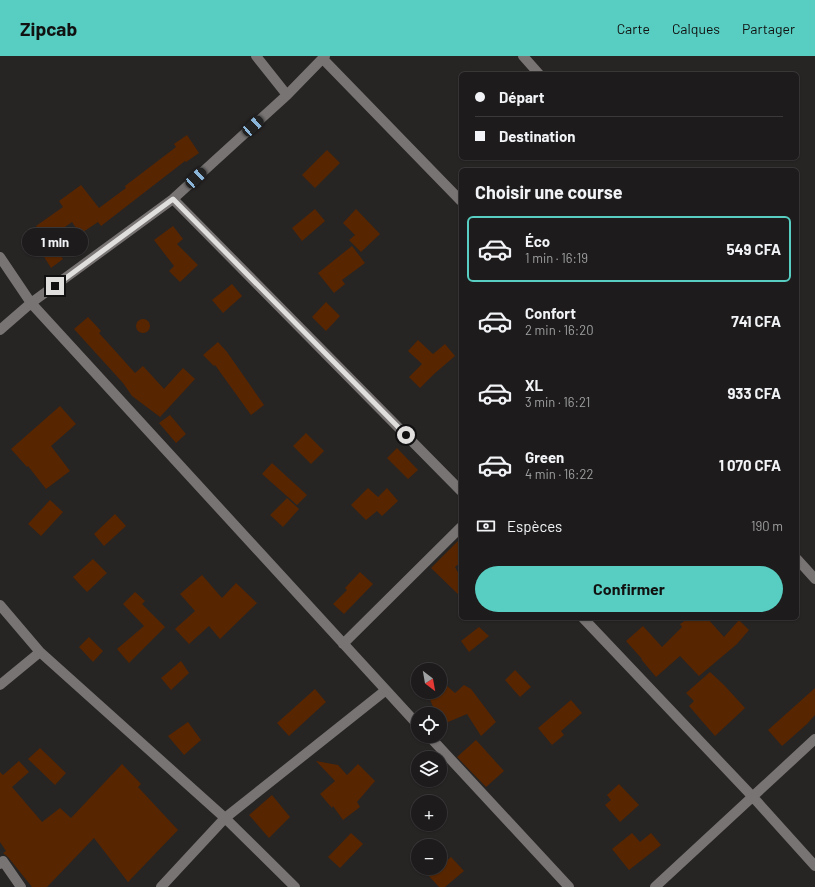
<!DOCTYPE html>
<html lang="fr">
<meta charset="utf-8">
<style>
:root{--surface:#1d1b1b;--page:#2a2828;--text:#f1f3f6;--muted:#a0a1a3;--line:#3b393a;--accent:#57cec1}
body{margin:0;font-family:Barlow,sans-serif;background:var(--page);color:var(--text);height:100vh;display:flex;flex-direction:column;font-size:15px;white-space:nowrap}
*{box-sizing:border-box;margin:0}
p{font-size:13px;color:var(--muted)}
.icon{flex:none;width:22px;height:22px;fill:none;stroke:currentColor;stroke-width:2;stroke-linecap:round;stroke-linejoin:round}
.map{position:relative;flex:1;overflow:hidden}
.details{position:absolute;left:459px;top:112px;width:340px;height:452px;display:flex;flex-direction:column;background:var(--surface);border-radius:6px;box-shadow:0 1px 3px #0004,0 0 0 1px var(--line)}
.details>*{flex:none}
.banner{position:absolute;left:459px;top:16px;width:340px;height:88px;border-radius:6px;box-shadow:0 1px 3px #0004,0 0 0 1px var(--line);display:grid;align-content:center;height:88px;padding:0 16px;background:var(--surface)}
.needle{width:26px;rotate:149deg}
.controls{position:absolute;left:411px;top:607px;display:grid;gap:8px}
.controls a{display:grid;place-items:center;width:36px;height:36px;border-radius:50%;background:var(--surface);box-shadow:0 1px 3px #0004,0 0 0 1px var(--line);font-size:20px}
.end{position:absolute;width:18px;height:18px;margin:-9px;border:5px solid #e1dede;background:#111;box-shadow:0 0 0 2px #111}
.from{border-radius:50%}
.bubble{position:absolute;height:28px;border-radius:14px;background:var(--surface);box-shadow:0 1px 3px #0004,0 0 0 1px var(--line);font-size:13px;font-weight:700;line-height:28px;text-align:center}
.car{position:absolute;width:12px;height:24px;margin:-12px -6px;border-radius:5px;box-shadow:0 0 3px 1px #0007;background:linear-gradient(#222 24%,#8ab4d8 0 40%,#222 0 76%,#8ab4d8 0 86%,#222 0)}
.banner b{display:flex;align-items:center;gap:14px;height:38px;font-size:15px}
.banner b+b{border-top:1px solid var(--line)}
.banner i{width:10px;height:10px;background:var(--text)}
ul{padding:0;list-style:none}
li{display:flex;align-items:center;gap:12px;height:66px;margin:0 8px 6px;padding:0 8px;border:2px solid transparent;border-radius:6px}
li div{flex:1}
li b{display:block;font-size:15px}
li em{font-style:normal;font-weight:700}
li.current{border-color:var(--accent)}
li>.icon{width:36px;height:36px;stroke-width:1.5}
h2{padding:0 16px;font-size:18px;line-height:48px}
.pay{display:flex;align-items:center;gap:10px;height:44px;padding:0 16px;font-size:15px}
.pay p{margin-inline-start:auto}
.cta{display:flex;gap:8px;margin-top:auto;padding:8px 16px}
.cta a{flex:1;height:46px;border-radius:24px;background:var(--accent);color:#111;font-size:16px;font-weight:700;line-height:46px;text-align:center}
header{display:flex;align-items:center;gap:24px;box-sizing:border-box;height:56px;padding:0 20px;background:var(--accent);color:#111}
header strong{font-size:19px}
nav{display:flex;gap:22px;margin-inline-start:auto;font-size:14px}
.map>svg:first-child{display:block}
</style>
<header>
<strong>Zipcab</strong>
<nav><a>Carte</a><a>Calques</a><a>Partager</a></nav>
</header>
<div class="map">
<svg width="815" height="831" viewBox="0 0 815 831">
<rect width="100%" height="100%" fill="#272424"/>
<!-- building -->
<path fill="#572600" d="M187,79L199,97L186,106L185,105L101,170L98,166L80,178L72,166L46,184L36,170L63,151L59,145L81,129L99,152L126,132L125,130L176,91L174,88Z
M327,94L340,107L315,132L302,119Z
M315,153L325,165L302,185L292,172Z
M356,153L380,178L361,196L349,184L355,179L343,167Z
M173,170L183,183L177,188L198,209L180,226L169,215L174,210L154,184Z
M352,190L365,207L342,224L345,228L334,237L318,217Z
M54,191L63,203L51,212L43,199Z
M232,228L242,240L223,257L212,244Z
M326,246L340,260L326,275L312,261Z
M88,261L101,275L99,277L135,317L143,310L164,333L183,312L195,323L160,361L132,340L123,327L74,273Z
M136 270a7 7 0 1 1 14 0a7 7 0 1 1-14 0Z
M418,284L433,298L445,288L455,300L434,318L420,332L409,321L422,308L408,295Z
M218,286L227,296L264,349L251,359L215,309L214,310L203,299Z
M60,350L76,368L51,390L70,415L46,433L28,410L27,411L11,393Z
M170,359L186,378L176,387L159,367Z
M306,377L324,395L311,408L293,390Z
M397,392L418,414L408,423L387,402Z
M272,407L307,439L297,449L262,418Z
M368,432L378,441L387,432L398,445L382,460L377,455L366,464L351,449Z
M287,442L299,453L283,471L270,459Z
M50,444L63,456L41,480L28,468Z
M115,458L126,470L104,490L94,478Z
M461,482V506L455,511L461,522V541L431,512Z
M93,503L107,517L87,536L73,521Z
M360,516L373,528L344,558L333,548L347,534L345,532Z
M202,519L222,542L236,527L257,547L220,583L209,570L189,588L175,573L195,555L180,538Z
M135,536L145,545L142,548L165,571L129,607L117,593L144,570L123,548Z
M689,562H707L724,581L739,564L749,574L737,588L699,620L680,600L656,621L641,603H642L626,585L643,570L662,591L682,571L680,568Z
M479,571L489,580L469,596L461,585Z
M89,581L103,595L93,606L79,591Z
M181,605L189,617L171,634L161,622Z
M515,614L531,631L520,641L505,624Z
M710,616L724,629L745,652L715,680L689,650L694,645L686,637Z
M440,624L455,637L464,629L471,633L496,666L481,680L467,658L441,669L440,658H436L427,636H440Z
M815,632V659L807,668L782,690L768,674Z
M315,633L326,646L289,680L277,667Z
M571,644L582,657L561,675L564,679L552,689L538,672Z
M188,666L201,684L184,699L168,680Z
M476,684L504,715L486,731L457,701Z
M40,692L66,717L55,729L28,703Z
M19,705L29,716L12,731L42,766L60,752L71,762L122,708L141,728L138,731L178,774L128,826L94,782L47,831H32L8,801L3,797L6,795L0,786V716L3,719Z
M316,705L338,709L347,719L358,708L375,725L357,746L360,751L343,764L333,750L332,752L320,738L335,725Z
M619,728L639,749L620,766L605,749L611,744L607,739Z
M272,739L290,761L269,782L249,759Z
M351,777L363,788L340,812L328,801Z
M632,777L640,786L651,777L661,789L629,814L612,793Z
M451,801L464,815L445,831H439L429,820Z"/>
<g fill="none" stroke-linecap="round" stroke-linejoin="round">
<!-- minor -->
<path stroke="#787474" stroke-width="10" d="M256,0L287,39
M523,0L539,18
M323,3L461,145
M173,143L461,435
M0,201L31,247L418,669
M0,274L31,247L173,143L287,39L325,0
M797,503L815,523
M0,549L40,596L225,762L295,831
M583,562L752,740L815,810
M343,588L461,471
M0,629L40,596
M429,680L569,831
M0,808L3,805L21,831
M161,831L225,762L386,634
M655,831L815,683"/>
</g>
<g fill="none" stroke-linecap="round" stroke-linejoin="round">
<!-- route -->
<path stroke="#e1dede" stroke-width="5" d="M55,230L173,143L406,379"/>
</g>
</svg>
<div class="controls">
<a><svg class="needle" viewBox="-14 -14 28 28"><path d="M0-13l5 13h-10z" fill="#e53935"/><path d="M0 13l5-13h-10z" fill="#a0a1a3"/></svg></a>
<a><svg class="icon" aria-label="locate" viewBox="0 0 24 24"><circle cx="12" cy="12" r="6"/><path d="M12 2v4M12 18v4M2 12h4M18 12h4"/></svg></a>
<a><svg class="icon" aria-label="layers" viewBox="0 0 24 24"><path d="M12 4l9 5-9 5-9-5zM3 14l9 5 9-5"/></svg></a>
<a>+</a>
<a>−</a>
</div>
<i class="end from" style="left:406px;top:379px"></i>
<i class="end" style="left:55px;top:230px"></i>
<div class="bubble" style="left:22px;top:172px;width:66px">1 min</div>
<i class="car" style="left:253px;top:70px;rotate:48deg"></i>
<i class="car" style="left:196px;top:122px;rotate:47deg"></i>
<div class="banner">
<b><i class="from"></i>Départ</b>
<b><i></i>Destination</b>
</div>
<section class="details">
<h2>Choisir une course</h2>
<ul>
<li class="current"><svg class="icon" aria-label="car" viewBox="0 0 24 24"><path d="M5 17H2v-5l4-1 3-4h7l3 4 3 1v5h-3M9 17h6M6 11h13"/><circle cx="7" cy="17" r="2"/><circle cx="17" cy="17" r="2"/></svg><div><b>Éco</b><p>1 min · 16:19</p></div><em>549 CFA</em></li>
<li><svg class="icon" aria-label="car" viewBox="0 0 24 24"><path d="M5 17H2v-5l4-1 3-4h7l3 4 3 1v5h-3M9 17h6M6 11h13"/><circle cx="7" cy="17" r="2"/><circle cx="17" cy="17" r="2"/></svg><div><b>Confort</b><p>2 min · 16:20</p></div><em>741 CFA</em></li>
<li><svg class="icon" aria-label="car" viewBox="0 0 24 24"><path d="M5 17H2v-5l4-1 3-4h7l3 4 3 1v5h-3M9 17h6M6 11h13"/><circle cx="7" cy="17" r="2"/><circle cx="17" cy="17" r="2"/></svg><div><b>XL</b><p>3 min · 16:21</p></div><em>933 CFA</em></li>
<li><svg class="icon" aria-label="car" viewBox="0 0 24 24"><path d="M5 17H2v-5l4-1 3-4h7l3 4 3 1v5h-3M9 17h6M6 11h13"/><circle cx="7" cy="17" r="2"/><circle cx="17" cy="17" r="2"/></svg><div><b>Green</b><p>4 min · 16:22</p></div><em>1 070 CFA</em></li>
</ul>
<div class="pay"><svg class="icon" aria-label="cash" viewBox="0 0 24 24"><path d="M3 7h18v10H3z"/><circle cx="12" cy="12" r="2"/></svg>Espèces<p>190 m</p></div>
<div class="cta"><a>Confirmer</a></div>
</section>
</div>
